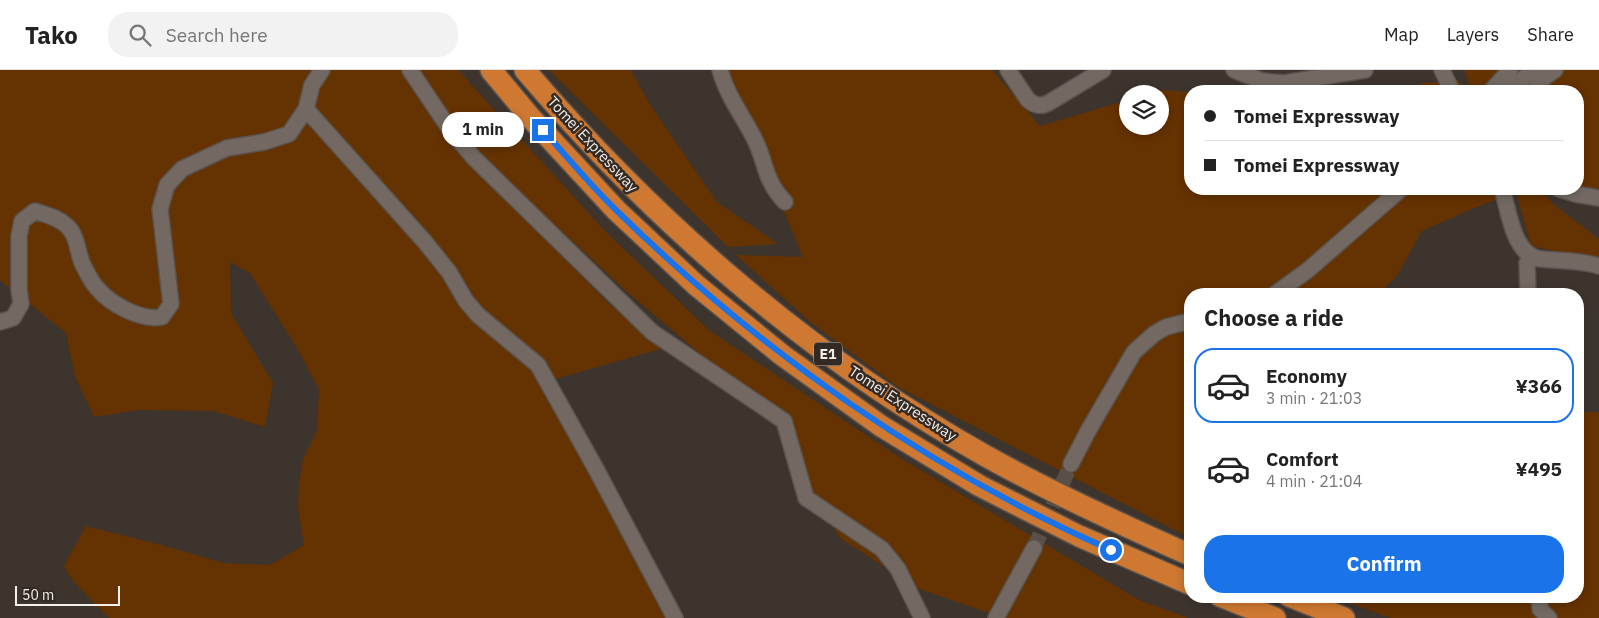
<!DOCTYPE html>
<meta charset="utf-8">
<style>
:root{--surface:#fff;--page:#f2f2f2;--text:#222;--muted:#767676;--line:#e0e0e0;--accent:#1a73e8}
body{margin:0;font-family:"IBM Plex Sans",sans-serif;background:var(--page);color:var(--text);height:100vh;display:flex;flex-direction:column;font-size:19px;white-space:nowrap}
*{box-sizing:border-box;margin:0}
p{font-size:16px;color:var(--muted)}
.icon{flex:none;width:28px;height:28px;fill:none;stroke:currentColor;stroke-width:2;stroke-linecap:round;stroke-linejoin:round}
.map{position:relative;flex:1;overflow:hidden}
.sheet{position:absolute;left:1184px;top:218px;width:400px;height:315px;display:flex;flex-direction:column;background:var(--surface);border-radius:20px;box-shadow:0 2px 8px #0003}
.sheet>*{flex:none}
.hud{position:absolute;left:1184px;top:15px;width:400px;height:110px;border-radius:20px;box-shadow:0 2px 8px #0003;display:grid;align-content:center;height:110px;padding:0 20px;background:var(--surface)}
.tools{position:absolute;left:1119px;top:15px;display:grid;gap:10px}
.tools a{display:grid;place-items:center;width:50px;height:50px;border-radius:50%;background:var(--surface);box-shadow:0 2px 8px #0003;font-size:25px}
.scale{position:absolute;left:15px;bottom:12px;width:105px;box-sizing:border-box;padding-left:5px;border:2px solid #f5efeb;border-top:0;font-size:14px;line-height:18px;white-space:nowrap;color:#f5efeb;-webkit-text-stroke:4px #332a24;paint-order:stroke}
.end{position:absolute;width:22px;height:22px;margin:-11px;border:6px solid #1a73e8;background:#fff;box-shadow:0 0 0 2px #fff}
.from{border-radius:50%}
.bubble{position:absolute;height:35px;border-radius:18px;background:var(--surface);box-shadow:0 2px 8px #0003;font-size:16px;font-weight:800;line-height:35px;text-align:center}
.hud b{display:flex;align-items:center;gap:18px;height:48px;font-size:19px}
.hud b+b{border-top:1px solid var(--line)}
.hud i{width:12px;height:12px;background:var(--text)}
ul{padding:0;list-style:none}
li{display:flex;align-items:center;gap:15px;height:75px;margin:0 10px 8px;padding:0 10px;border:2px solid transparent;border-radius:20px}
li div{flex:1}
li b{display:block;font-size:19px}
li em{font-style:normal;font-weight:800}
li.on{border-color:var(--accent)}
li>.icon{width:45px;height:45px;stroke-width:1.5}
h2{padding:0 20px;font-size:22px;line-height:60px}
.action{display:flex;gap:10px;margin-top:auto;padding:10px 20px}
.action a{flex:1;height:58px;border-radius:20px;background:var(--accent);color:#fff;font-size:20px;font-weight:800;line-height:58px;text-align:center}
header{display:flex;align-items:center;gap:30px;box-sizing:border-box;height:70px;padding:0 25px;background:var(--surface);border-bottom:1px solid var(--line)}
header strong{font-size:24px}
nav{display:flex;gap:28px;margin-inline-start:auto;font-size:18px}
.search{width:350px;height:45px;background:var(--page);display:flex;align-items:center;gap:12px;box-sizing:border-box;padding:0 18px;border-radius:20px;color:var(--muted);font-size:19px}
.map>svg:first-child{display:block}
</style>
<header>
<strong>Tako</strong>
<div class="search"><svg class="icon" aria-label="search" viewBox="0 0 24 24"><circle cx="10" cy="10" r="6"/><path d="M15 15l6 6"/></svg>Search here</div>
<nav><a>Map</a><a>Layers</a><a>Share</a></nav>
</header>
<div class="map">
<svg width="1599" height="548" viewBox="0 0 1599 548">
<rect width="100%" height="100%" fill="#3d342e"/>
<!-- green -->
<path fill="#653201" d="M0,0H458L607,163L710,261L902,389L1139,530L1189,548H1004L919,519L840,468L767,340L627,222L549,149L509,117L543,166L609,234L664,278L541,313L666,548H109L73,511L64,496L86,456L154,473L224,493L270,495L304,475L298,437L299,414L303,389L317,361L319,319L297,278L250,203L230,192L231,243L273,313L265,357L214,341L139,340L94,347L75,306L66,263L0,210Z
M549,0H631L651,36L717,132L778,174L728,177Z
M725,0H992L1040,56L1127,30L1128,56H1160V24H1149L1161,20L1190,22V119H1541L1553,134L1599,169V190L1531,176L1516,122L1472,139L1422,161L1397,206L1379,224H1190V468L898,317L809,251L736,185L803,187Z
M1465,0H1599V118L1584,121L1578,119V21H1534L1543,7L1507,21H1470Z
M1458,10L1469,21H1400L1423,13Z
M1578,342H1599V548H1391L1330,526H1578Z"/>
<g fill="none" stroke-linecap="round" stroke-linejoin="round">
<!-- minor-tunnel -->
<path stroke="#59504a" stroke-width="15" stroke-dasharray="15 8" stroke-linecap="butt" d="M1034,478L1071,394"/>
<defs>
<path id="minor" d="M410,0L451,61L474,88L652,262L784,351L806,428L882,479L898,499L922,548
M720,0C727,26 743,46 755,70C767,95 764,110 785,132
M1008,0L1028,30C1035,36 1042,37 1050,32L1103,0
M1234,0L1262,11L1284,13L1365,0
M1442,0L1452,21
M1491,21L1510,0
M1507,21L1534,0
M1533,21L1545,7L1555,0
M306,39L425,172L449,202L466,231L478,245L538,295L596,399L675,548
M1502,119C1509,141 1513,186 1541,189C1561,191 1579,190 1599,196
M1559,119L1575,124L1599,128
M1275,224L1308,200L1401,119
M1528,224L1527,193L1531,186
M0,252L13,248L21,234L19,220V166L22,151L35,141C46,145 58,147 67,156C78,166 77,182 83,195C87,202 91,212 97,218C110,234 141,251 162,247L171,234L160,139L167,115L182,99L227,78L264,72L289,64L306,39L312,15L322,0
M1071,394L1088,361L1134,282L1154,264L1166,257L1190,251
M1539,526L1540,539L1549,548
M996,548L1034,478"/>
<path id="highway" d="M491,0L530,47L616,140L696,215L782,285L881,356L980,416L1079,466L1190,514
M525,0C654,152 809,286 984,385C1050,422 1120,454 1190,485
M1220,526L1275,548
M1289,526L1344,548"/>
</defs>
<!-- minor casing -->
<use href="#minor" stroke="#5a524d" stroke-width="18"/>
<!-- highway casing -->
<use href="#highway" stroke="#5a524d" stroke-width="24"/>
<!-- minor -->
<use href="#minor" stroke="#736962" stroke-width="15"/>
<!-- highway -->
<use href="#highway" stroke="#ce7831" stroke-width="21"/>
</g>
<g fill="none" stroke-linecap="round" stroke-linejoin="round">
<!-- route -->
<path stroke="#1a73e8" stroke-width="6" d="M543,60C567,87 591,116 617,141C760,281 927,399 1111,480"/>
</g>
<g text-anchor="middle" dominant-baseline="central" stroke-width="5" stroke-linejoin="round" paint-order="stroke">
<!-- shield labels -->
<rect fill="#332a24" stroke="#bbb4af" stroke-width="1" x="814" y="272.5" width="28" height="23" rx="4"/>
<g font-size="14" font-weight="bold" fill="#f5efeb">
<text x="828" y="284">E1</text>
</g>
<!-- street labels -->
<g font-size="15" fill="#f5efeb" stroke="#332a24">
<text transform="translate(593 74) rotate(47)">Tomei Expressway</text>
<text transform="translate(903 333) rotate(33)">Tomei Expressway</text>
</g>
</g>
</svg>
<div class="tools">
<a><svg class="icon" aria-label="layers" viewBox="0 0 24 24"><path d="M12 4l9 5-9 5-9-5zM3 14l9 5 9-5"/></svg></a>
</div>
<div class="scale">50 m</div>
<i class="end from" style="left:1111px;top:480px"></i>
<i class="end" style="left:543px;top:60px"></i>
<div class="bubble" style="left:442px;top:42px;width:82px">1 min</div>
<div class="hud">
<b><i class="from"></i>Tomei Expressway</b>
<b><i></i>Tomei Expressway</b>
</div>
<section class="sheet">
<h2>Choose a ride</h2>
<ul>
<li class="on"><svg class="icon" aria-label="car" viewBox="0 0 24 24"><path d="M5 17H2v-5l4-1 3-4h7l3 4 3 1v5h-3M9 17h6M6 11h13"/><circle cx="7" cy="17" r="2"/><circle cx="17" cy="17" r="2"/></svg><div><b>Economy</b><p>3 min · 21:03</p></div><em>¥366</em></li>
<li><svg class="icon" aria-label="car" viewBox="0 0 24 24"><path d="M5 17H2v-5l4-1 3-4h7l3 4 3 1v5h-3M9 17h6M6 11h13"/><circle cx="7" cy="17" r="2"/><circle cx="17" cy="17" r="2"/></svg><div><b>Comfort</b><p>4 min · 21:04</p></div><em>¥495</em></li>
</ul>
<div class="action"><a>Confirm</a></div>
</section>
</div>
